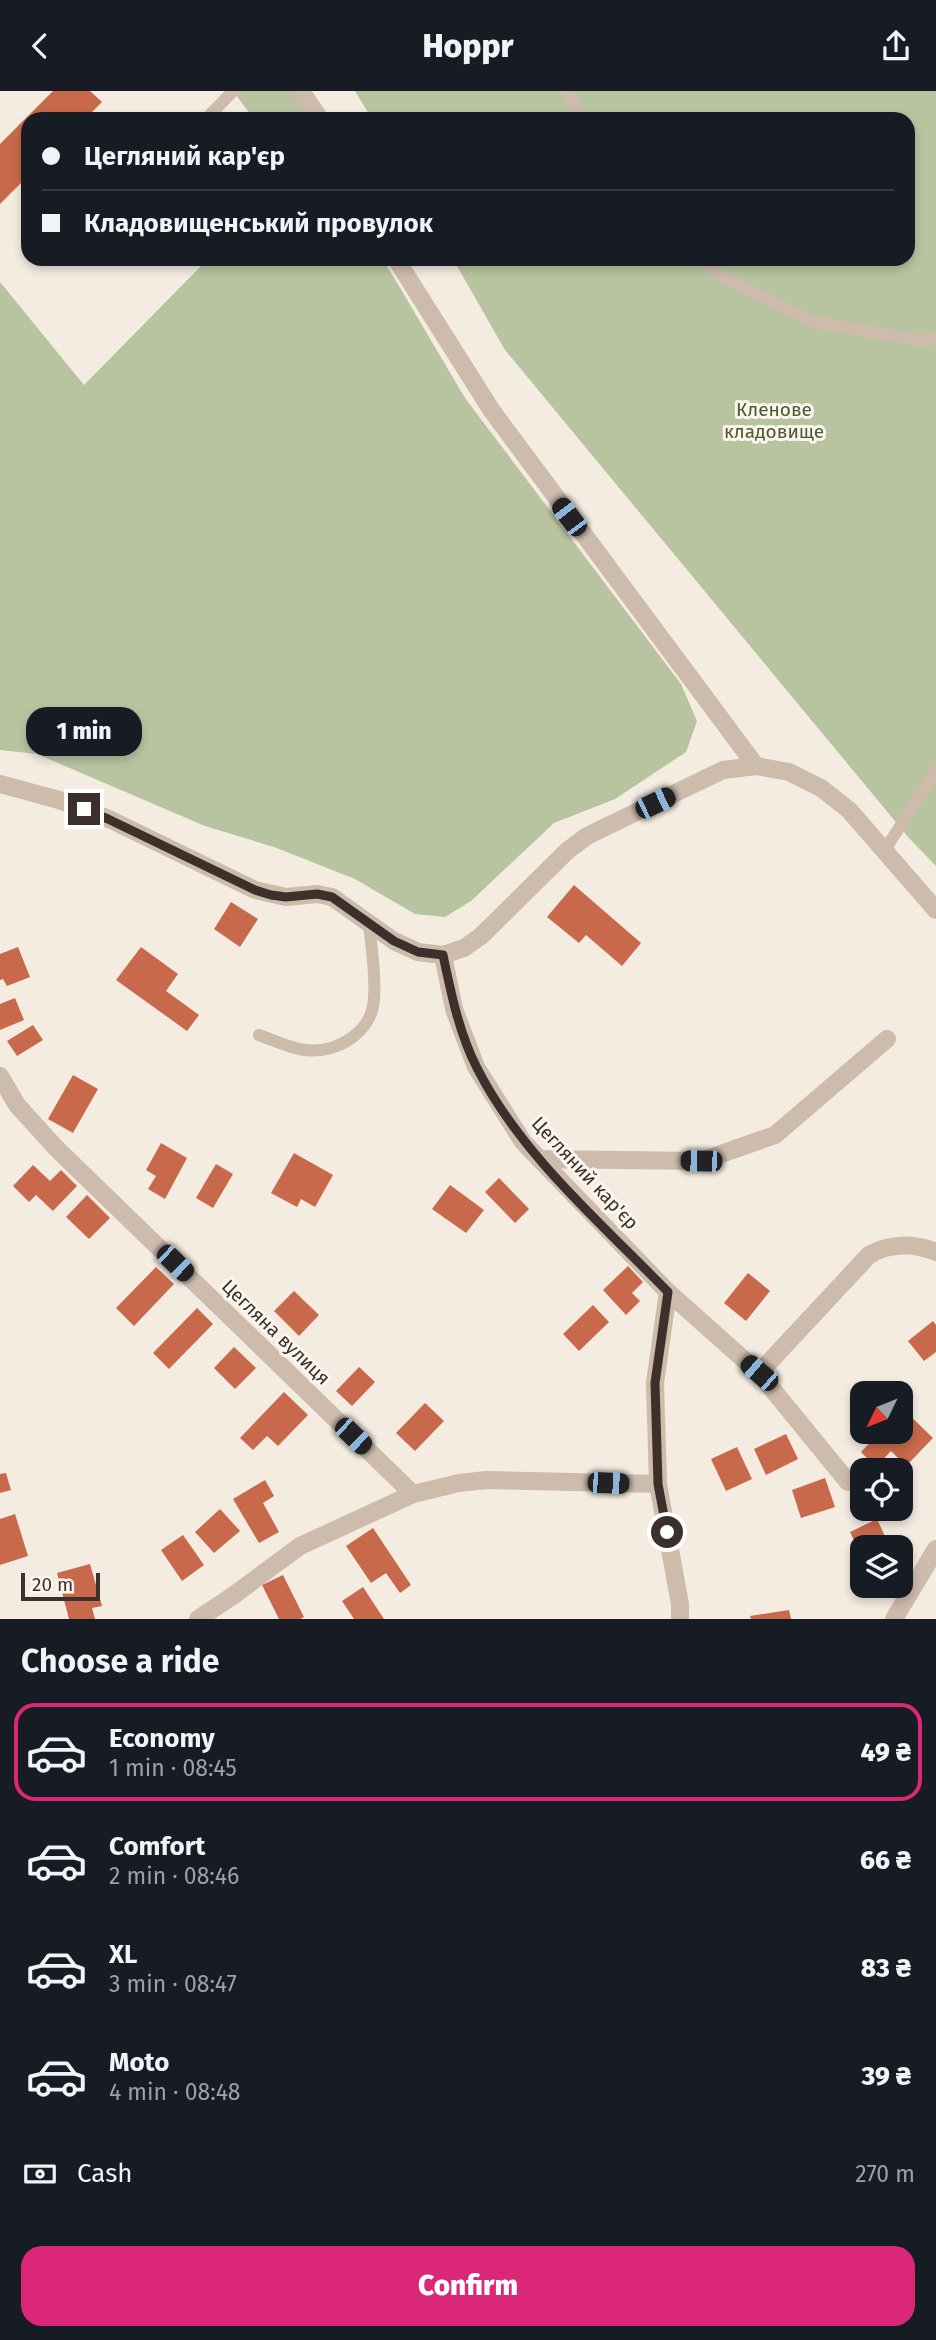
<!DOCTYPE html>
<meta charset="utf-8">
<style>
:root{--surface:#171b24;--page:#242831;--text:#f1f3f6;--muted:#9ea1a6;--line:#363941;--accent:#db2777}
body{margin:0;font-family:"Fira Sans",sans-serif;background:var(--page);color:var(--text);height:100vh;display:flex;flex-direction:column;font-size:26px;white-space:nowrap}
*{box-sizing:border-box;margin:0}
p{font-size:23px;color:var(--muted)}
.icon{flex:none;width:38px;height:38px;fill:none;stroke:currentColor;stroke-width:2;stroke-linecap:round;stroke-linejoin:round}
.map{position:relative;height:1528px;overflow:hidden}
.panel{display:flex;flex-direction:column;background:var(--surface);flex:1}
.panel>*{flex:none}
.banner{position:absolute;left:21px;top:21px;width:894px;height:154px;border-radius:21px;box-shadow:0 4px 10px #0003;display:grid;align-content:center;height:154px;padding:0 21px;background:var(--surface)}
.needle{width:46px;rotate:227deg}
.controls{position:absolute;left:850px;top:1290px;display:grid;gap:14px}
.controls a{display:grid;place-items:center;width:63px;height:63px;border-radius:14px;background:var(--surface);box-shadow:0 4px 10px #0003;font-size:35px}
.scale{position:absolute;left:21px;bottom:18px;width:79px;box-sizing:border-box;padding-left:7px;border:4px solid #3b302b;border-top:0;font-size:19px;line-height:24px;white-space:nowrap;color:#3b302b;-webkit-text-stroke:5px #fbf5ee;paint-order:stroke}
.end{position:absolute;width:32px;height:32px;margin:-16px;border:9px solid #3b302b;background:#fff;box-shadow:0 0 0 4px #fff}
.from{border-radius:50%}
.bubble{position:absolute;height:49px;border-radius:21px;background:var(--surface);box-shadow:0 4px 10px #0003;font-size:23px;font-weight:800;line-height:49px;text-align:center}
.car{position:absolute;width:21px;height:42px;margin:-21px -10px;border-radius:9px;box-shadow:0 0 5px 2px #0007;background:linear-gradient(#222 24%,#8ab4d8 0 40%,#222 0 76%,#8ab4d8 0 86%,#222 0)}
.banner b{display:flex;align-items:center;gap:24px;height:66px;font-size:26px}
.banner b+b{border-top:2px solid var(--line)}
.banner i{width:18px;height:18px;background:var(--text)}
ul{padding:0;list-style:none}
li{display:flex;align-items:center;gap:21px;height:98px;margin:0 14px 10px;padding:0 7px;border:4px solid transparent;border-radius:21px}
li div{flex:1}
li b{display:block;font-size:26px}
li em{font-style:normal;font-weight:800}
li.active{border-color:var(--accent)}
li>.icon{width:63px;height:63px;stroke-width:1.5}
h2{padding:0 21px;font-size:32px;line-height:84px}
.pay{display:flex;align-items:center;gap:18px;height:77px;padding:0 21px;font-size:26px}
.pay p{margin-inline-start:auto}
.action{display:flex;gap:14px;margin-top:auto;padding:14px 21px}
.action a{flex:1;height:80px;border-radius:21px;background:var(--accent);color:#fff;font-size:28px;font-weight:800;line-height:80px;text-align:center}
header{display:flex;justify-content:space-between;align-items:center;height:91px;padding:0 21px;background:var(--surface);font-size:32px;font-weight:800}
.map>svg:first-child{display:block}
</style>
<header><svg class="icon" aria-label="back" viewBox="0 0 24 24"><path d="M15 5l-7 7 7 7"/></svg>Hoppr<svg class="icon" aria-label="share" viewBox="0 0 24 24"><path d="M12 15V3M7 8l5-5 5 5M5 13v7h14v-7"/></svg></header>
<div class="map">
<svg width="936" height="1528" viewBox="0 0 936 1528">
<rect width="100%" height="100%" fill="#f4ebe1"/>
<!-- green -->
<path fill="#b8c4a0" d="M233,0H307L316,28H254Z
M355,0H936V775L909,747L505,259L453,168H908V28H372Z
M208,168H383L465,307L681,593L697,630L686,661L615,708L554,732L471,810L445,826L415,823L355,788L274,756L205,735L37,663L0,659V191L84,294Z"/>
<!-- building -->
<path fill="#c8694b" d="M53,0H90L102,11L85,28H28V85L0,113V53Z
M574,794L641,852L622,875L586,844L579,852L547,826Z
M231,811L258,828L240,856L214,838Z
M18,856L30,886L7,895L3,888L0,889V863Z
M141,856L178,883L166,900L199,924L187,940L116,889Z
M15,907L24,929L0,939V913Z
M33,934L43,949L17,965L7,950Z
M73,984L98,998L73,1042L48,1028Z
M161,1052L187,1067L165,1108L148,1098L156,1085L146,1079Z
M294,1062L333,1084L315,1116L301,1108L297,1116L271,1102Z
M216,1073L233,1083L213,1117L196,1107Z
M33,1074L50,1090L61,1079L77,1095L53,1120L36,1104L29,1111L13,1095Z
M499,1087L529,1118L515,1132L485,1101Z
M450,1094L484,1119L466,1142L432,1118Z
M87,1104L110,1127L89,1148L66,1126Z
M628,1175L643,1191L632,1202L640,1210L626,1224L603,1199Z
M156,1176L174,1193L134,1235L116,1217Z
M748,1182L770,1200L746,1230L724,1212Z
M294,1200L319,1224L299,1245L274,1220Z
M593,1214L609,1231L579,1260L563,1243Z
M197,1217L213,1233L169,1278L153,1262Z
M933,1230L936,1234V1261L924,1270L908,1250Z
M234,1256L256,1277L235,1298L214,1277Z
M359,1276L375,1291L352,1315L336,1300Z
M284,1301L308,1324L278,1355L267,1345L253,1359L240,1347Z
M425,1312L444,1330L415,1360L396,1342Z
M903,1318L933,1347L906,1375L891,1360L876,1376L861,1361L881,1340H901Z
M786,1343L798,1368L766,1384L754,1358Z
M737,1356L752,1388L726,1400L711,1368Z
M6,1382L11,1399L0,1402V1383Z
M825,1387L835,1416L801,1427L792,1399Z
M265,1389L274,1405L263,1412L279,1441L259,1452L233,1408Z
M220,1418L240,1440L214,1462L195,1441Z
M15,1423L28,1465L0,1474V1428Z
M877,1428L890,1456H863V1468L850,1441Z
M373,1437L411,1494L400,1502L386,1482L371,1492L346,1455Z
M183,1444L204,1474L182,1490L161,1459Z
M90,1473L102,1515L92,1517L95,1528H69L57,1482Z
M283,1484L304,1526L300,1528H279L262,1494Z
M363,1496L384,1528H354L342,1510Z
M789,1519L791,1528H751L750,1525Z"/>
<g fill="none" stroke-linecap="round" stroke-linejoin="round">
<!-- lane -->
<path stroke="#cdbbac" stroke-width="12" d="M567,0L582,28
M206,28L233,0
M700,168L722,186L815,231L917,249L936,248
M884,760L936,680
M259,944C273,949 290,957 305,959C337,963 373,941 374,907C376,882 371,856 369,831"/>
<!-- street -->
<path stroke="#cdbbac" stroke-width="18" d="M301,0L320,28
M396,168L492,320L756,675
M0,693L59,709L109,728L255,799L286,806L317,803L332,806L394,850L418,861L443,864L464,857L481,845L567,760L587,745L723,679L756,675L789,681L821,697L849,719L936,819
M443,864L454,918L476,976L523,1051L668,1201L759,1282L848,1391
M0,985L17,1014L56,1057L413,1403
M539,1068L701,1070L775,1044L887,948
M668,1201L655,1292L658,1393L680,1513V1528
M759,1282L869,1164C889,1152 914,1152 936,1161
M198,1528L234,1504L300,1455L413,1403L459,1392L486,1389L658,1393
M894,1528L936,1458"/>
</g>
<g fill="none" stroke-linecap="round" stroke-linejoin="round">
<!-- route -->
<path stroke="#3b302b" stroke-width="9" d="M84,718L108,728L255,799L271,804L286,806L317,803L332,806L394,850L418,861L443,864C451,902 459,942 477,977C521,1064 601,1132 668,1201L655,1292L658,1393L667,1441"/>
</g>
<g text-anchor="middle" dominant-baseline="central" stroke-width="6" stroke-linejoin="round" paint-order="stroke">
<!-- park labels -->
<g font-size="19" fill="#4a5a2e" stroke="#fbf5ee">
<text x="774" y="318">Кленове<tspan x="774" dy="22">кладовище</tspan></text>
</g>
<!-- street labels -->
<g font-size="19" fill="#3b302b" stroke="#fbf5ee">
<text transform="translate(585 1082) rotate(47)">Цегляний кар'єр</text>
<text transform="translate(276 1241) rotate(44)">Цегляна вулиця</text>
</g>
</g>
</svg>
<div class="controls">
<a><svg class="needle" viewBox="-14 -14 28 28"><path d="M0-13l5 13h-10z" fill="#e53935"/><path d="M0 13l5-13h-10z" fill="#9ea1a6"/></svg></a>
<a><svg class="icon" aria-label="locate" viewBox="0 0 24 24"><circle cx="12" cy="12" r="6"/><path d="M12 2v4M12 18v4M2 12h4M18 12h4"/></svg></a>
<a><svg class="icon" aria-label="layers" viewBox="0 0 24 24"><path d="M12 4l9 5-9 5-9-5zM3 14l9 5 9-5"/></svg></a>
</div>
<div class="scale">20 m</div>
<i class="end from" style="left:667px;top:1441px"></i>
<i class="end" style="left:84px;top:718px"></i>
<div class="bubble" style="left:26px;top:616px;width:116px">1 min</div>
<i class="car" style="left:569px;top:426px;rotate:323deg"></i>
<i class="car" style="left:655px;top:712px;rotate:64deg"></i>
<i class="car" style="left:701px;top:1070px;rotate:271deg"></i>
<i class="car" style="left:175px;top:1172px;rotate:134deg"></i>
<i class="car" style="left:759px;top:1282px;rotate:311deg"></i>
<i class="car" style="left:353px;top:1345px;rotate:134deg"></i>
<i class="car" style="left:608px;top:1392px;rotate:92deg"></i>
<div class="banner">
<b><i class="from"></i>Цегляний кар'єр</b>
<b><i></i>Кладовищенський провулок</b>
</div>
</div>
<section class="panel">
<h2>Choose a ride</h2>
<ul>
<li class="active"><svg class="icon" aria-label="car" viewBox="0 0 24 24"><path d="M5 17H2v-5l4-1 3-4h7l3 4 3 1v5h-3M9 17h6M6 11h13"/><circle cx="7" cy="17" r="2"/><circle cx="17" cy="17" r="2"/></svg><div><b>Economy</b><p>1 min · 08:45</p></div><em>49 ₴</em></li>
<li><svg class="icon" aria-label="car" viewBox="0 0 24 24"><path d="M5 17H2v-5l4-1 3-4h7l3 4 3 1v5h-3M9 17h6M6 11h13"/><circle cx="7" cy="17" r="2"/><circle cx="17" cy="17" r="2"/></svg><div><b>Comfort</b><p>2 min · 08:46</p></div><em>66 ₴</em></li>
<li><svg class="icon" aria-label="car" viewBox="0 0 24 24"><path d="M5 17H2v-5l4-1 3-4h7l3 4 3 1v5h-3M9 17h6M6 11h13"/><circle cx="7" cy="17" r="2"/><circle cx="17" cy="17" r="2"/></svg><div><b>XL</b><p>3 min · 08:47</p></div><em>83 ₴</em></li>
<li><svg class="icon" aria-label="car" viewBox="0 0 24 24"><path d="M5 17H2v-5l4-1 3-4h7l3 4 3 1v5h-3M9 17h6M6 11h13"/><circle cx="7" cy="17" r="2"/><circle cx="17" cy="17" r="2"/></svg><div><b>Moto</b><p>4 min · 08:48</p></div><em>39 ₴</em></li>
</ul>
<div class="pay"><svg class="icon" aria-label="cash" viewBox="0 0 24 24"><path d="M3 7h18v10H3z"/><circle cx="12" cy="12" r="2"/></svg>Cash<p>270 m</p></div>
<div class="action"><a>Confirm</a></div>
</section>
